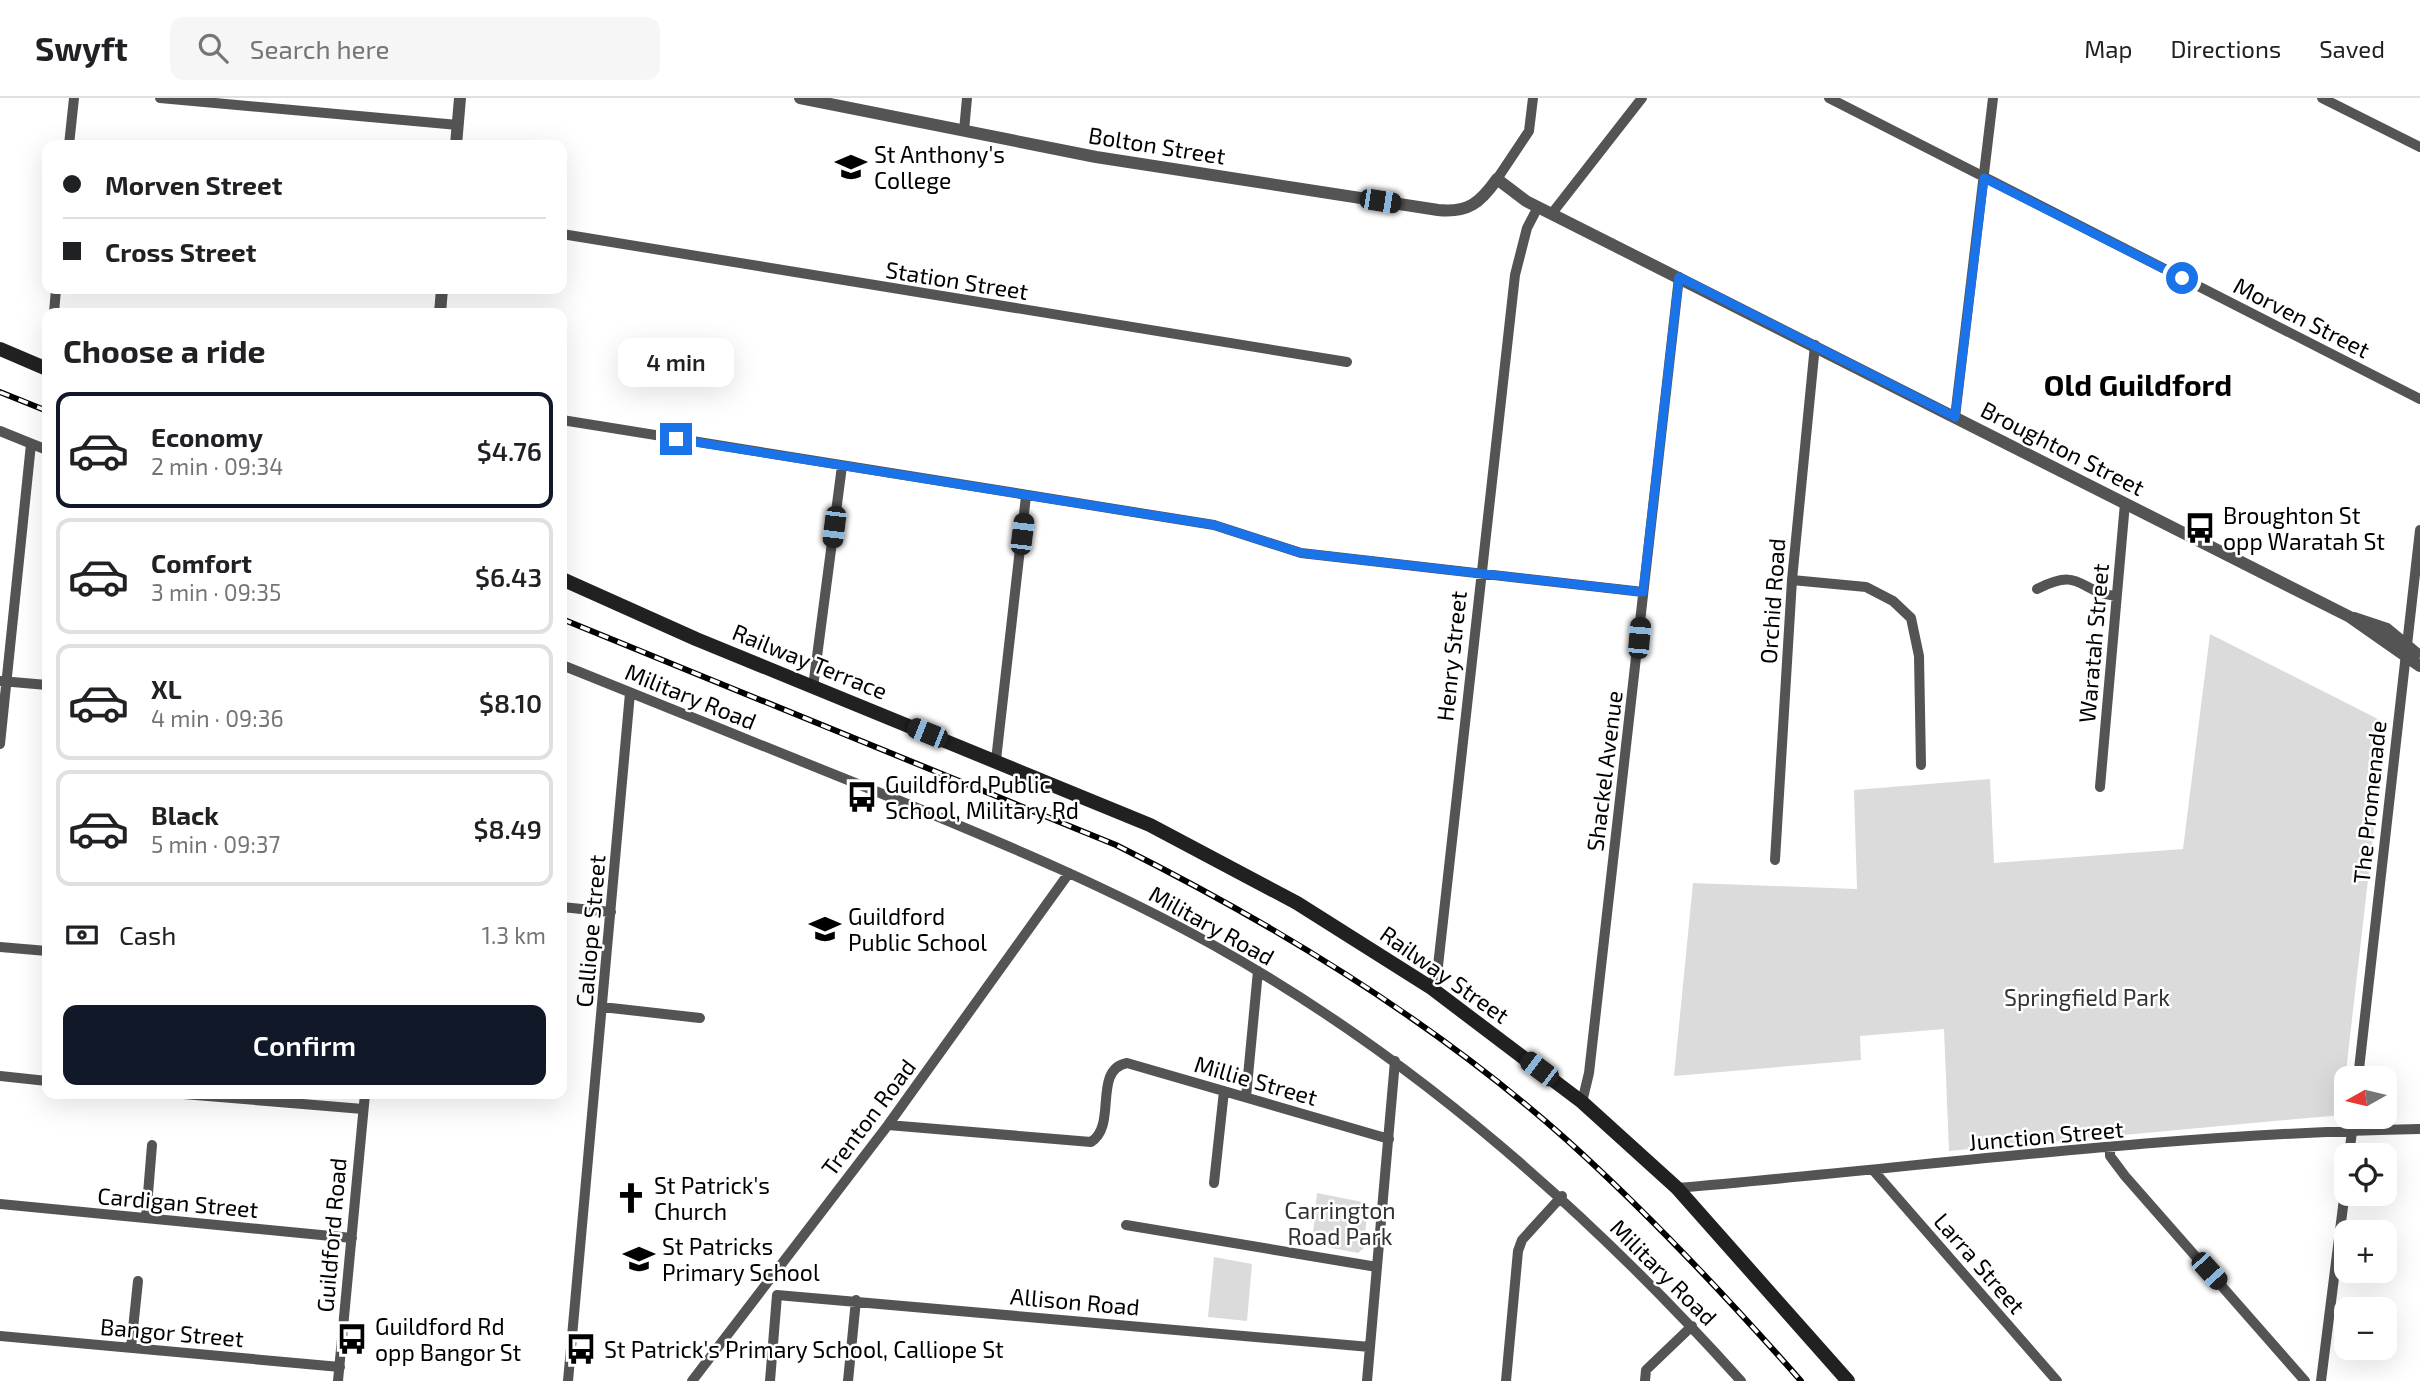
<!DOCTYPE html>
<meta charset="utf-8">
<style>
:root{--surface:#fff;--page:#f6f6f6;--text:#202124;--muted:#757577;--line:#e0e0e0;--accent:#111827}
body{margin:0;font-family:"Exo 2",sans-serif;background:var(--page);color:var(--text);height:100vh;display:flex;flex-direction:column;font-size:26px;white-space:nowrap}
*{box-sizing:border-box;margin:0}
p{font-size:23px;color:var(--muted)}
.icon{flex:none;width:38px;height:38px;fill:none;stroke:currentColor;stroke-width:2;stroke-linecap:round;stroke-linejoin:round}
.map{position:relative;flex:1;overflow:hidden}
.side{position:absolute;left:42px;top:210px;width:525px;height:791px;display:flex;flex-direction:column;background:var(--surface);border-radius:14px;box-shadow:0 7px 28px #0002}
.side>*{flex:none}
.guide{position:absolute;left:42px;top:42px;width:525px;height:154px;border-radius:14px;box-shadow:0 7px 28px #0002;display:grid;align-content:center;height:154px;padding:0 21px;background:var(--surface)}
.needle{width:46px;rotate:262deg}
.tools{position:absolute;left:2334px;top:968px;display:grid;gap:14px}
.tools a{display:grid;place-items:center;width:63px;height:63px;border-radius:14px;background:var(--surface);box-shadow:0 7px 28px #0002;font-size:35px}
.end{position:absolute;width:32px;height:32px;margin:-16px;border:9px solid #1a73e8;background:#fff;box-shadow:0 0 0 4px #fff}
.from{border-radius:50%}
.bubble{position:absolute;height:49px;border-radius:14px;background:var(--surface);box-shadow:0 7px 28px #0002;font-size:23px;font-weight:600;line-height:49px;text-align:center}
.car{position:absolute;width:21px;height:42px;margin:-21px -10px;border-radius:9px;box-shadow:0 0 5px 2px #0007;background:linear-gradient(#222 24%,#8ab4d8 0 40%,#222 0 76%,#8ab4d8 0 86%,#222 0)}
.guide b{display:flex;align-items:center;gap:24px;height:66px;font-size:26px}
.guide b+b{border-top:2px solid var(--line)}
.guide i{width:18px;height:18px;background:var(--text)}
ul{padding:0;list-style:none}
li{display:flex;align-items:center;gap:21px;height:116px;margin:0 14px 10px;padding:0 7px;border:4px solid var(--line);border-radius:14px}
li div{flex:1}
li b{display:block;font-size:26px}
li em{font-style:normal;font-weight:600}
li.current{border-color:var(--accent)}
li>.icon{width:63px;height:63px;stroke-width:1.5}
h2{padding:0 21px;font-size:32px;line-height:84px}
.pay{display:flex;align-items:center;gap:18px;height:77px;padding:0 21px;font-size:26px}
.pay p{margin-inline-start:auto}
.cta{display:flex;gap:14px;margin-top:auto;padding:14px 21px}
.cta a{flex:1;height:80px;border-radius:14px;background:var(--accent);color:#fff;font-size:28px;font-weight:600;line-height:80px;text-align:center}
header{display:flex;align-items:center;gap:42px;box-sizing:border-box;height:98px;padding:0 35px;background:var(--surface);border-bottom:2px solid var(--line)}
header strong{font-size:33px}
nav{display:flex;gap:38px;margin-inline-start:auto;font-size:24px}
.search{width:490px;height:63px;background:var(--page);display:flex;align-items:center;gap:18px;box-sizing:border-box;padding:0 24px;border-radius:14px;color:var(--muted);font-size:26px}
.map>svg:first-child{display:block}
</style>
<header>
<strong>Swyft</strong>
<div class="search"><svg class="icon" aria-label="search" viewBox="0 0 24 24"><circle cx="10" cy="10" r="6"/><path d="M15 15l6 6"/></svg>Search here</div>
<nav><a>Map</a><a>Directions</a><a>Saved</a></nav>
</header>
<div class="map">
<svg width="2420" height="1283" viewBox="0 0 2420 1283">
<rect width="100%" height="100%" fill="#fff"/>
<!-- green -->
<path fill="#dbdbdb" d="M2210,536L2386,625L2341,1017L1949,1053L1944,931L1860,938L1861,962L1674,978L1693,785L1857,791L1854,692L1990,681L1994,765L2183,751Z
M1317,1095L1368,1105L1364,1150L1358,1155L1312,1146Z
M1214,1159L1252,1166L1247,1223L1208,1219Z"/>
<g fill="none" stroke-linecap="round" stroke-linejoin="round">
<!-- minor -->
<path stroke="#545454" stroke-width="10" d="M160,0L458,27
M1829,0L2420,301
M2322,0L2420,49
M964,33L967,0
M69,47L74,0
M1497,81L1529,33L1533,0
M1553,114L1642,0
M562,136L1347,264
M54,215L56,191
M1955,319L1993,0
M562,322L1214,427L1301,455L1643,494
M0,333L47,352
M1792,482L1866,489L1893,503L1911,520L1919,558L1921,667
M2037,491C2083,468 2077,494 2116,498
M562,567C674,613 788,657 900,703C1007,747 1112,791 1213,847C1414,959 1588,1113 1741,1283
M1,583L47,587
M813,589L842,368
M0,646L31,346
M996,662L1026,398
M2100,689L2125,405
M1775,762L1792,482L1815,247
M562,809L611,814
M0,849L47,853
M1430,889L1437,877L1515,177L1527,130L1538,109
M602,909L700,920
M0,978L47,983
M2358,980L2420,432
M183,996L363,1011
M1246,999L1258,873
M1582,1004L1589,975L1679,179
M888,1027L1091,1044C1118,1027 1092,972 1127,965L1389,1041
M2110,1050V1058L2125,1078L2305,1283
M2349,1057L2354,1018
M1873,1072L2057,1283
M1214,1085L1224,993
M1677,1090C1922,1069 2174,1035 2420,1031
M0,1106L352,1140
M146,1120L152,1047
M1126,1127L1377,1169
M777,1197L1370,1249
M0,1238L340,1269
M131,1250L138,1183
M338,1283L365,996
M568,1283L630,595
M692,1283L888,1027L1069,775
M770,1283L777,1197
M848,1283L856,1202
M1367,1283L1395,963
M1506,1283L1518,1153L1522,1142L1562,1098
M1645,1283L1646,1272L1692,1228
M2321,1283L2347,1077"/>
<!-- tertiary -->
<path stroke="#545454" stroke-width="12" d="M800,0L1096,59L1438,112C1468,115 1480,105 1497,81L1526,103L2350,519L2420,568
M456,47L460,0
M440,215L442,191
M2354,520L2387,531L2416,555"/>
<!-- secondary -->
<path stroke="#212121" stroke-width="14" d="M0,251L47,271
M562,481L696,541L1150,727L1297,805L1430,889L1582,1004L1677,1090L1848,1283"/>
<defs>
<path id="rail" d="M0,294L47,313
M562,521L1116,747C1276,827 1434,923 1568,1043C1651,1118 1727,1199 1801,1283"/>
</defs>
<!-- rail casing -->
<use href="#rail" stroke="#000" stroke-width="6"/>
<!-- rail -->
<use href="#rail" stroke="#fff" stroke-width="3.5" stroke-dasharray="10" stroke-linecap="butt"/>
</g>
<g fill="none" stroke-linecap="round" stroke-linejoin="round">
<!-- route -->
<path stroke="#1a73e8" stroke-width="9" d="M676,341L1214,427L1301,455L1643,494L1679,179L1955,319L1984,80L2182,180"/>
</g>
<!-- icons -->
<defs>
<symbol id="school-bare" viewBox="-9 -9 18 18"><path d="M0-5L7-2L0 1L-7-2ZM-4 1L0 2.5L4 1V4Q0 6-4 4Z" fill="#000" stroke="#fff" stroke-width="2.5" paint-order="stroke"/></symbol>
<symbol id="bus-bare" viewBox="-9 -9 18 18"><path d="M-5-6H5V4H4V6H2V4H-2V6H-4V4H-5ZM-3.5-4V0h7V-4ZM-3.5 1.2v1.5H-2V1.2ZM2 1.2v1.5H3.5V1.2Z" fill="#000" stroke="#fff" stroke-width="2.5" paint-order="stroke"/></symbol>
<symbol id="church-bare" viewBox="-9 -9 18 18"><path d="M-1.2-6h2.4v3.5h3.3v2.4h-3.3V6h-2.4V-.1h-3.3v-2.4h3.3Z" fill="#000" stroke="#fff" stroke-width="2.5" paint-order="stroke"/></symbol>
</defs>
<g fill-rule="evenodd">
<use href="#school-bare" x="829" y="47" width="44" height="44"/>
<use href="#bus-bare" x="2178" y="408" width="44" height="44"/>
<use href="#bus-bare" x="840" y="677" width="44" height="44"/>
<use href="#school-bare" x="803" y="809" width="44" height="44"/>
<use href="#church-bare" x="609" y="1078" width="44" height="44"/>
<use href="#school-bare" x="617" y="1139" width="44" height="44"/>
<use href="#bus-bare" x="330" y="1219" width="44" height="44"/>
<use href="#bus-bare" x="559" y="1229" width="44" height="44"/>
</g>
<g text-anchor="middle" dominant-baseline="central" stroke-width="5" stroke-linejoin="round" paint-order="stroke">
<!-- street labels -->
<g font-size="23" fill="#000" stroke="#fff">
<text transform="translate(1157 47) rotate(9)">Bolton Street</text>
<text transform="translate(957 182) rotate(9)">Station Street</text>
<text transform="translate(2302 219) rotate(27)">Morven Street</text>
<text transform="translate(2063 350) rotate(27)">Broughton Street</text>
<text transform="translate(1772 503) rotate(-86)">Orchid Road</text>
<text transform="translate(2093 545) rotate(-85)">Waratah Street</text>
<text transform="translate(1451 558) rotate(-84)">Henry Street</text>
<text transform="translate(810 563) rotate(22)">Railway Terrace</text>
<text transform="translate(691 598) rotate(22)">Military Road</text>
<text transform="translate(1604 673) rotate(-83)">Shackel Avenue</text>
<text transform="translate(2369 704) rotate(-84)">The Promenade</text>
<text transform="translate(1212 827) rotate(29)">Military Road</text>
<text transform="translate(590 833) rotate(-85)">Calliope Street</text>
<text transform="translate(1445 876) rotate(35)">Railway Street</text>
<text transform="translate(1256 982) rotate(16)">Millie Street</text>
<text transform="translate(868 1019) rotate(-53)">Trenton Road</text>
<text transform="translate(2046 1037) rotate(-5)">Junction Street</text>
<text transform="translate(178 1104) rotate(5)">Cardigan Street</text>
<text transform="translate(331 1137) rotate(-85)">Guildford Road</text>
<text transform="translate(1980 1165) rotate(49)">Larra Street</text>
<text transform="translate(1664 1174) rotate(45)">Military Road</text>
<text transform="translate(1075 1203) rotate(5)">Allison Road</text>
<text transform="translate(172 1234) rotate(5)">Bangor Street</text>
</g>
<!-- poi labels -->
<g font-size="23" fill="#000" stroke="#fff" text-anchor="start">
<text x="874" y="56">St Anthony's<tspan x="874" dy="26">College</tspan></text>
<text x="2223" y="417">Broughton St<tspan x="2223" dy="26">opp Waratah St</tspan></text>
<text x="885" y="686">Guildford Public<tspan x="885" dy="26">School, Military Rd</tspan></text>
<text x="848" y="818">Guildford<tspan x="848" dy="26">Public School</tspan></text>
<text x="654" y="1087">St Patrick's<tspan x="654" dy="26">Church</tspan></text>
<text x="662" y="1148">St Patricks<tspan x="662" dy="26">Primary School</tspan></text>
<text x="375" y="1228">Guildford Rd<tspan x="375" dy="26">opp Bangor St</tspan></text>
<text x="604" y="1251">St Patrick's Primary School, Calliope St</text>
</g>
<!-- park labels -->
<g font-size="23" fill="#323232" stroke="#fff">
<text x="2087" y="899">Springfield Park</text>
<text x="1340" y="1112">Carrington<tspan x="1340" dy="26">Road Park</tspan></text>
</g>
<!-- district labels -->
<g font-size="30" font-weight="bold" fill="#000" stroke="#fff">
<text x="2138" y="286">Old Guildford</text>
</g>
</g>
</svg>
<div class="tools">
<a><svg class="needle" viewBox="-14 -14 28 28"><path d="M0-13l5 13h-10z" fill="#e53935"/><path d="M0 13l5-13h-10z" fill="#757577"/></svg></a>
<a><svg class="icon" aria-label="locate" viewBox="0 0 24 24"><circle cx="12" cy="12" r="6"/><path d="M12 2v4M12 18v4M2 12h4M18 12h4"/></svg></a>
<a>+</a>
<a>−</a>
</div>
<i class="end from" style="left:2182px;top:180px"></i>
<i class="end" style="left:676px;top:341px"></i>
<div class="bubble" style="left:618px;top:240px;width:116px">4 min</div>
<i class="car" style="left:1380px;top:103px;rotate:99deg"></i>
<i class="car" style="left:834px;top:429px;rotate:187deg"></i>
<i class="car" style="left:1022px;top:436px;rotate:7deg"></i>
<i class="car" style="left:1639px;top:540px;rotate:5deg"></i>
<i class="car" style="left:927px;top:635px;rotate:292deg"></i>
<i class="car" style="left:1539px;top:971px;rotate:307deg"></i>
<i class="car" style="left:2209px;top:1173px;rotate:138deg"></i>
<div class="guide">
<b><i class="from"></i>Morven Street</b>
<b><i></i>Cross Street</b>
</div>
<section class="side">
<h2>Choose a ride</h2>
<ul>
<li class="current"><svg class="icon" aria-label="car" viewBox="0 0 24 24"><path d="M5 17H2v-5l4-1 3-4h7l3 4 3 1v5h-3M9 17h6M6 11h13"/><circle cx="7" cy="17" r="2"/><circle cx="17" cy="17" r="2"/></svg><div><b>Economy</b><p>2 min · 09:34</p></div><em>$4.76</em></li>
<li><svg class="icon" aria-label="car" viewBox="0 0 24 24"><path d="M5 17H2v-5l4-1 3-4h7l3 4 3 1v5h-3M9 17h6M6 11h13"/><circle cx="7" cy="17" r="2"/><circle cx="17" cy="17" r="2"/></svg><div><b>Comfort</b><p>3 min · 09:35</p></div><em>$6.43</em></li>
<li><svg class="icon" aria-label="car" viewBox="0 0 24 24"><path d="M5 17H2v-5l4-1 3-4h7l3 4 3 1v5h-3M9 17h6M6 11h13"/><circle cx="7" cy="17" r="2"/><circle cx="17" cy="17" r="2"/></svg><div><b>XL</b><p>4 min · 09:36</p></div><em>$8.10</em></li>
<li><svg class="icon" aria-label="car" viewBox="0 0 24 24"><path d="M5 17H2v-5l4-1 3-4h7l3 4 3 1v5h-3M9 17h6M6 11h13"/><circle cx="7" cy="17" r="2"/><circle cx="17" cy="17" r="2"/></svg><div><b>Black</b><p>5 min · 09:37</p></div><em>$8.49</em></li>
</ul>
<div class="pay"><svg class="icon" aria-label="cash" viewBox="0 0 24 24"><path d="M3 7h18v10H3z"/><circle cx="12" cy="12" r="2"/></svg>Cash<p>1.3 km</p></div>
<div class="cta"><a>Confirm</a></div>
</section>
</div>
